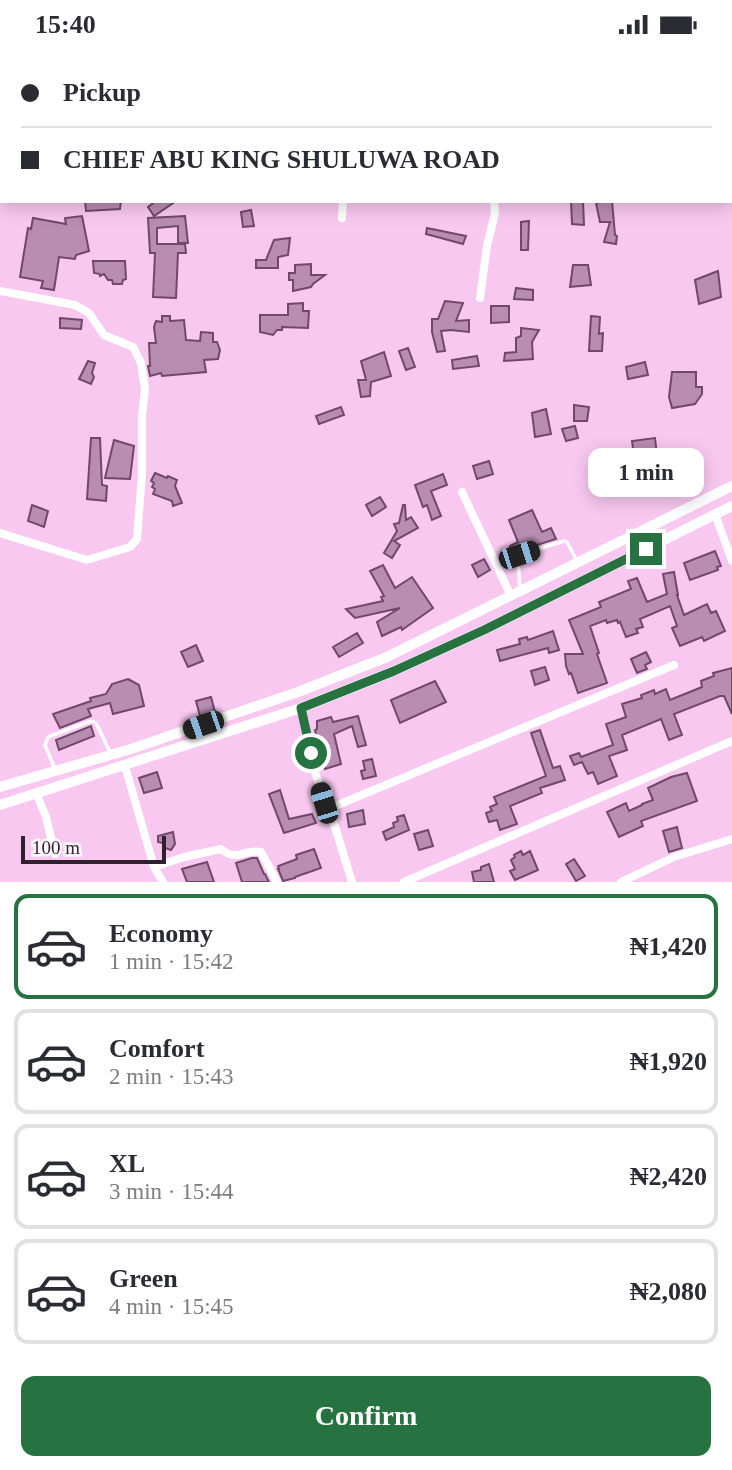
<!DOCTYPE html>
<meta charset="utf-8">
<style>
:root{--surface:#fff;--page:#f7f7f7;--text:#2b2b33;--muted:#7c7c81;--line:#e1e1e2;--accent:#277241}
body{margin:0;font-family:Georgia,serif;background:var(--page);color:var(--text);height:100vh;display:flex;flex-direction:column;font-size:26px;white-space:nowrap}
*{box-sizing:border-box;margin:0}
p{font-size:23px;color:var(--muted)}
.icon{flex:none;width:38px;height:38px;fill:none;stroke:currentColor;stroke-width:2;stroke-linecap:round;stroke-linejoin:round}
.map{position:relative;height:833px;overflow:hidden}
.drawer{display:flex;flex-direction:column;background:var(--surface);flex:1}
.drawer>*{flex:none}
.banner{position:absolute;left:0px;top:0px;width:733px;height:154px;box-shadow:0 4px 18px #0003;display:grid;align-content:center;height:154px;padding:0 21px;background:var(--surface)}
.scale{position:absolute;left:21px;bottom:18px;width:145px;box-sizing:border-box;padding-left:7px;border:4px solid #301f2e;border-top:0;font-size:19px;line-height:24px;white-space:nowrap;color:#301f2e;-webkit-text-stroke:5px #fef9fd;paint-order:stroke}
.end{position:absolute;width:32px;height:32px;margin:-16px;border:9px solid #277241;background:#fff;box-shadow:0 0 0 4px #fff}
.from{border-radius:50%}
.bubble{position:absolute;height:49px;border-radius:14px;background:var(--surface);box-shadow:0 4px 18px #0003;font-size:23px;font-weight:800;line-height:49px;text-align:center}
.car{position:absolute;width:21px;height:42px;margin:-21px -10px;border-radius:9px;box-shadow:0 0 5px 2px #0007;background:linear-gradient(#222 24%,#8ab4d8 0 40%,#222 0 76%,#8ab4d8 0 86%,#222 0)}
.banner b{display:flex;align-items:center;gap:24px;height:66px;font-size:26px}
.banner b+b{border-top:2px solid var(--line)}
.banner i{width:18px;height:18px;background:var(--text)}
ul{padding:12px 0 0;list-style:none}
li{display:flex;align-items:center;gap:21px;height:105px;margin:0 14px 10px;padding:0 7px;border:4px solid var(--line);border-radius:14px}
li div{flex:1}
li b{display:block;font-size:26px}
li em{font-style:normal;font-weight:800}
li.active{border-color:var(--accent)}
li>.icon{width:63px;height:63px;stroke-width:1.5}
.primary-button{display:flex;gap:14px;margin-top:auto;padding:14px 21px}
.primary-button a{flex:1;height:80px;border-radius:14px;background:var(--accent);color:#fff;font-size:28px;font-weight:800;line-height:80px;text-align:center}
.status{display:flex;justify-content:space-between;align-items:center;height:49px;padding:0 35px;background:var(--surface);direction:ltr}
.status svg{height:19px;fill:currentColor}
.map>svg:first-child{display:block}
</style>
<div class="status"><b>15:40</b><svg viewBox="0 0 49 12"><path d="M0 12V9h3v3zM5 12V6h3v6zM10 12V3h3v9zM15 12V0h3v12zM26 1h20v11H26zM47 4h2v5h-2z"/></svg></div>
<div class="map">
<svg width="732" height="833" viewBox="0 0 732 833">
<rect width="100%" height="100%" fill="#f8c8f1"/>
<!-- building -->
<path fill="#b98cb2" stroke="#71486b" stroke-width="2" d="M85,152H121L120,160L86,162Z
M156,152H176L154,167L148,158Z
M571,152H583L584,176L572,175Z
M603,152H612L615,186L617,187L616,195L604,193L610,173H600L596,154Z
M251,161L254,177L243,178L241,163Z
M82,167L89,202L76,206L75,210L59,208L54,241L41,239L43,232L20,228L28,179L31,180L33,169L66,175L65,169Z
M185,167L188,194H178V177L157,179V195H185L186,204H178L176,249L153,248L155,204H150L148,169Z
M529,172L528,201H521V173Z
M427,179L466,187L463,195L426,185Z
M290,189L288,206L278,208V219H256V211H266L274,191Z
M93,212H125L126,230L123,231L122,235H113L112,231H108L104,225L100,227V225L94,224Z
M311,215V226H325L313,235L311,238L293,242V231H289V224H295V216Z
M573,216H588L591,236L570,238Z
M718,222L721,248L699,255L695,231Z
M516,239L533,241V251L514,250Z
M445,252L463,254L456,272L469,271V283L451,281L441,282L445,302L437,303L432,283V270H438Z
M303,254V262H309L308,279L282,278V281H277L273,286L260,283V266H288V255Z
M491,257H509V273L491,274Z
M162,267H170V272L184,271L186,291L200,292L201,283L213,284V293H217L220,301L218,310L204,311L206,323L162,327L161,324L150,327L148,317H150L149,294H156L154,278L156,272L162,273Z
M591,267L600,268L599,285L603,284L602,302H589Z
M60,269L82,271L81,280L60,279Z
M521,279L539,281L532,293L533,310L504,312L505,304L516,303V289L521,287Z
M408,299L415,318L406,321L399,302Z
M384,303L391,327L371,333L370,347L361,348L358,331H366L361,312Z
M477,307L479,317L453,320L452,311Z
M88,312L95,314L92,324L94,328L91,335L79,330Z
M645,313L648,326L628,330L626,318Z
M672,323H696V338H702V345L695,355L672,359L669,348Z
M574,356L589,358L587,372H574Z
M341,358L344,366L319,375L316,367Z
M546,360L551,385L535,388L532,364Z
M575,377L578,389L566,392L562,380Z
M91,389H100L102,436L107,437L106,452L87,450Z
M655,389L660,432L638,434L632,392Z
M114,391L134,397L130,430L105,429Z
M489,412L493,425L477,430L473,417Z
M155,424L167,429L168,427L177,431L175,437L182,454L173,457L172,452L153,445L155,440L152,438L154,434L151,432Z
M443,425L447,436L431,442L441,467L432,471L427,456L423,458L415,436Z
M380,448L386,458L372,467L366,456Z
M32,456L48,462L44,478L28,472Z
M403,456H405L406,471L411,468L418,479L394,492L400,496L392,509L384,504L397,482L394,475L399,474Z
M532,461L542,483L551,479L556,490L518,502L514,508L510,497L518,493L509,471Z
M715,502L721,517L717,518L718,521L690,531L684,514Z
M484,510L490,521L478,528L472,516Z
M383,516L395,539L412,528L433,559L402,581L401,578L382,587L377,573L400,559L355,569L346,560L383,552L381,548L384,547L370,522Z
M674,523L678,546H677L684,566L707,555L711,564L716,562L725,582L704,592L702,588L680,597L672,579L677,577L670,557L640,570L643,578L636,580L638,584L626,588L620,573L618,574L617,571L607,574L606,571L590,577L599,604L597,605L607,634L578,644L571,624L569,625L566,617L565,605H583L569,571L601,558L599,553L631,540L628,532L637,529L647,553L667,545L663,525Z
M553,582L559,601L549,604L548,599L500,612L497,601L520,595L519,590L527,588L528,591Z
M357,584L363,594L339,608L333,598Z
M196,596L203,612L188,618L181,603Z
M646,603L651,613L645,616L647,620L637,624L631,610Z
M545,618L549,631L535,636L531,622Z
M732,619V665L724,647H720L674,665L682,686L669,691L661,670L622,686L627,701L609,707L617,727L598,735L593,723L588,725L582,713L574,716L570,707L579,704L581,708L613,696L606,675L626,668L622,655L642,649L641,646L654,641L655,645L666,640L670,651L702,638L701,632L714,627L713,624Z
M128,630L139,636L144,657L113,665L110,654L88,660L91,667L60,679L53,665L91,652L90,649L106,645L112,635Z
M435,632L446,653L400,674L391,651Z
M211,648L215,663L200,667L196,652Z
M358,667L366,696L358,698L352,677L334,685L341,715L325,720L315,681L317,680V672L331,668L333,673Z
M91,677L94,687L59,701L56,691Z
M540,681L553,719L560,717L565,731L540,739L542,744L510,757L517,775L500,781L497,771L489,773L486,764L492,762L490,758L497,755L494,748L546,727L531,684Z
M372,710L376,727L363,730L361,722L365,721L363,712Z
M157,723L162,739L144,744L139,729Z
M687,724L697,752L641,772L643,777L619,788L607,763L626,754L629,762L642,756V755L653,751L648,739L671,728Z
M280,741L289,770L312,765L316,774L284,784L269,745Z
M363,761L365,775L349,778L347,765Z
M404,766L409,781L386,791L383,783L394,778L393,774L398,772L397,768Z
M677,778L682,799L669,803L663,782Z
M428,781L433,797L419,801L414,785Z
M173,783L175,795L171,801L165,799L163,794L158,793V787Z
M314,800L321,819L295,828V829L283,832L278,820H279L278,817L297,810L296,806Z
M521,802L523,806L530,802L538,821L515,831L510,822L515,820L511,811L515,808L514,806Z
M252,809H257L264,825H265L269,833H242L236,814Z
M574,810L585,827L576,832L566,815Z
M207,813L214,833H187L182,820Z
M489,815L494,833H474L472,823L481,821V818Z"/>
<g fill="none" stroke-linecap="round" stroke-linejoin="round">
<!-- service -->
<path stroke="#fff" stroke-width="3.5" d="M520,539L518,512L519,506L564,492L567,493L577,512
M55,720L45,696L48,688L91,672L96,674L110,703"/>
<!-- minor -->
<path stroke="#fff" stroke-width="8" d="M12,0V2
M368,2L369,0
M506,2V0
M342,169L343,152
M0,242L75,256L89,264L104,286L133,298L141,314L145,340L142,367V425L137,490L130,498L87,511L0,484
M480,249L487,197L495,164L494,152
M462,443L511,547
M715,465L732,512
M301,659L315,723L325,754L332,768L352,833
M125,717L154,818L163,833
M37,746L46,768L55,805
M328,760L674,616
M154,818L184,808L221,800C238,814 244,799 261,803L277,833
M404,833L732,692
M621,833L674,808L732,790"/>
<!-- tertiary -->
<path stroke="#fff" stroke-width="10" d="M0,738L131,700L298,643L387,608L732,437
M0,756L301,659L394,622L484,581L732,457"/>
</g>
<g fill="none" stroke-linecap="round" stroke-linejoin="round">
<!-- route -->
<path stroke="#277241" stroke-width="9" d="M311,704L301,659L394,622L484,581L646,500"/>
</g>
</svg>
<div class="scale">100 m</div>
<i class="end from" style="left:311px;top:704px"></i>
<i class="end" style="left:646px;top:500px"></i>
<div class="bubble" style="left:588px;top:399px;width:116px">1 min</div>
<i class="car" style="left:519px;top:506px;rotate:72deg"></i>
<i class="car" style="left:203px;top:676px;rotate:251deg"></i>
<i class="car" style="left:324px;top:754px;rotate:343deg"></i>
<div class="banner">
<b><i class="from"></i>Pickup</b>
<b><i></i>CHIEF ABU KING SHULUWA ROAD</b>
</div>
</div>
<section class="drawer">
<ul>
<li class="active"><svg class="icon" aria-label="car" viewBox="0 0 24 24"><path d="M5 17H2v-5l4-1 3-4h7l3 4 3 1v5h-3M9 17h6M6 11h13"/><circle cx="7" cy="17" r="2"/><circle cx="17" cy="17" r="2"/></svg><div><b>Economy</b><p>1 min · 15:42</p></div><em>₦1,420</em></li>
<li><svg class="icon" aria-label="car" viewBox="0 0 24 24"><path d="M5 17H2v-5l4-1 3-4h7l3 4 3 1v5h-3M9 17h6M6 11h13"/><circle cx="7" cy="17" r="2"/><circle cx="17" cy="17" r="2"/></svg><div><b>Comfort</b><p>2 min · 15:43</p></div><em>₦1,920</em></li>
<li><svg class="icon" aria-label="car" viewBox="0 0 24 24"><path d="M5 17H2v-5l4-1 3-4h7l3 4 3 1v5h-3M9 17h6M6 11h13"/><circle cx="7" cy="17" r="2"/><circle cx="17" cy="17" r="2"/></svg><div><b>XL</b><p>3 min · 15:44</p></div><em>₦2,420</em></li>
<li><svg class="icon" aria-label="car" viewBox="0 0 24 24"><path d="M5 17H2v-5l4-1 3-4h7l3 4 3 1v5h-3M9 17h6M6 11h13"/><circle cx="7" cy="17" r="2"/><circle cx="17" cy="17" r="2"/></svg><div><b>Green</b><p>4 min · 15:45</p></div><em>₦2,080</em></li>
</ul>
<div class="primary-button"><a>Confirm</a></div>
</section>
